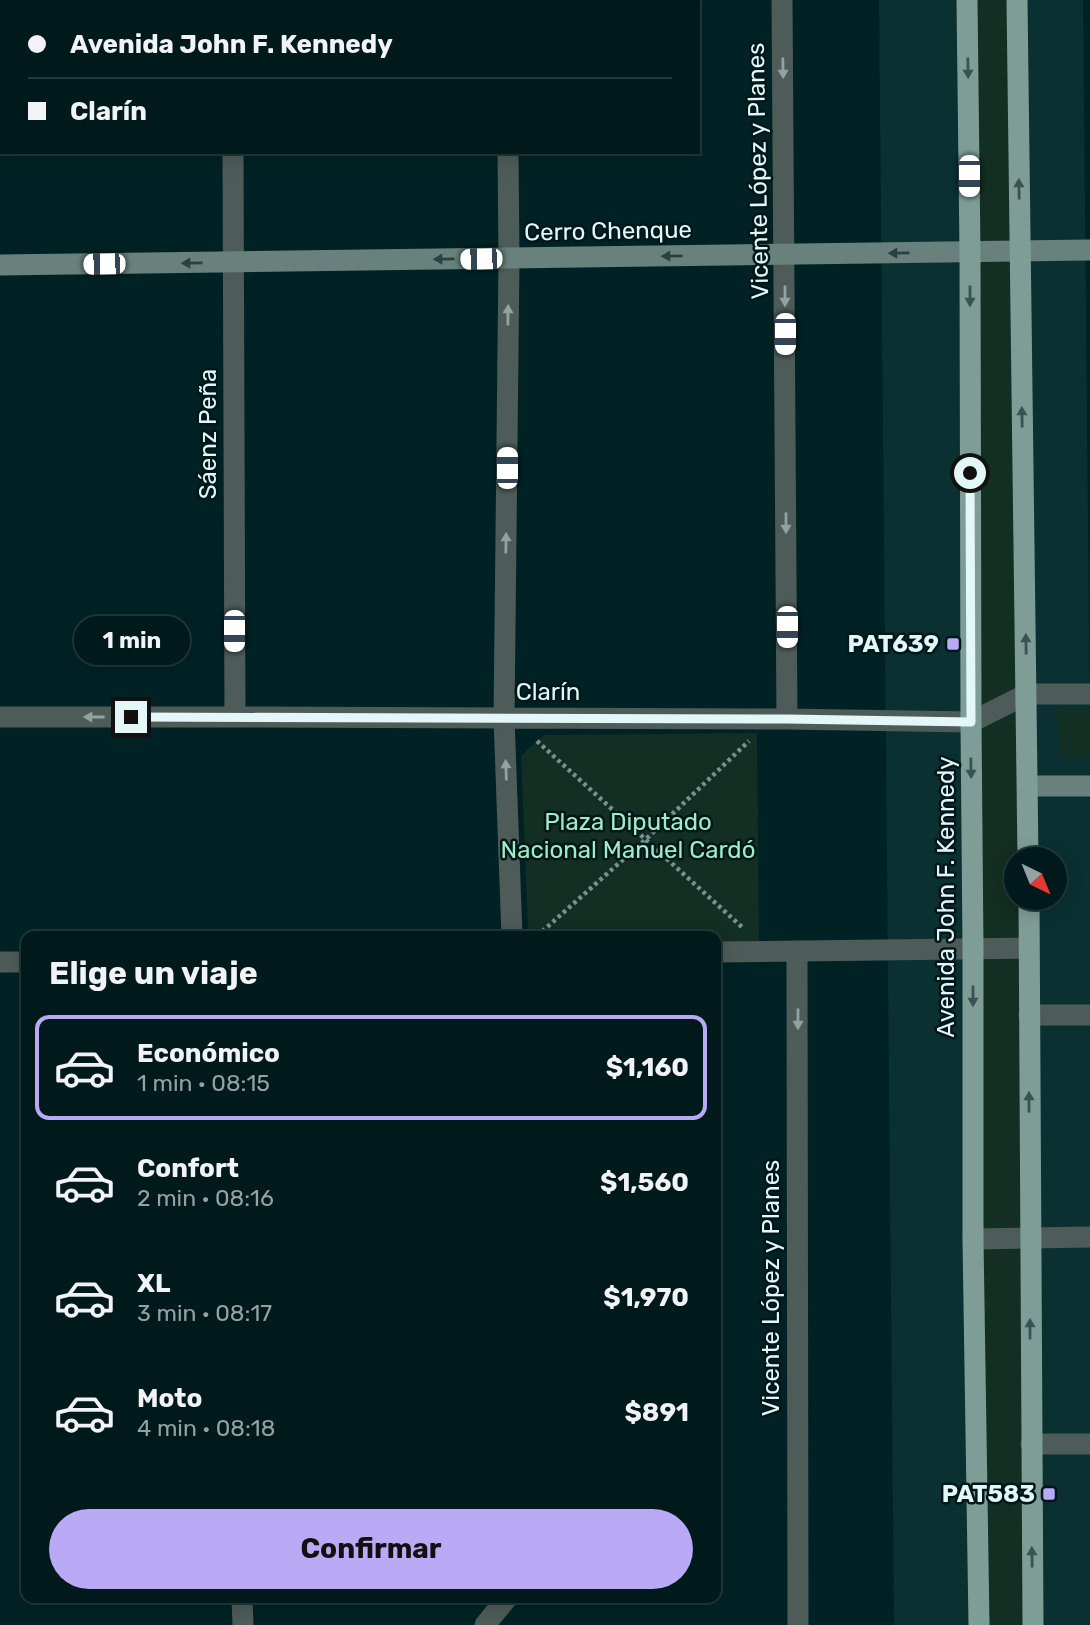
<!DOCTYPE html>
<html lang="es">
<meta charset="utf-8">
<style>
:root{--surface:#001a1b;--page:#0a2324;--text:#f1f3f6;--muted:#95a1a3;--line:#22383a;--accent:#baaaf6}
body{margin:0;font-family:Rubik,sans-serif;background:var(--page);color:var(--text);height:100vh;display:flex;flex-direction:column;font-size:26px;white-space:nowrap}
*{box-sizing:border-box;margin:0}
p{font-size:23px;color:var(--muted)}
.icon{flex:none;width:38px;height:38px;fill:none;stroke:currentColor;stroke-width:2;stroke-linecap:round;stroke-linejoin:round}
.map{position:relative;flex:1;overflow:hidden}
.side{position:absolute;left:21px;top:931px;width:700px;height:672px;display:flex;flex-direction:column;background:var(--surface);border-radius:14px;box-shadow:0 4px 18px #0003,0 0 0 2px var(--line)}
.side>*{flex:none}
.banner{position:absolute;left:0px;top:0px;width:700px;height:154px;box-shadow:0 4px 18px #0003,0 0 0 2px var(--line);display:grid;align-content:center;height:154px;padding:0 28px;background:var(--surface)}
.needle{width:46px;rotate:137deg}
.controls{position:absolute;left:1004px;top:847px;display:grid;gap:14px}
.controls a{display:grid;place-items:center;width:63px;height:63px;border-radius:50%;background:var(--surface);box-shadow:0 4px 18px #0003,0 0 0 2px var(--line);font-size:35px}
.end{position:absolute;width:32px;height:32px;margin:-16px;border:9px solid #e3f7f8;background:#111;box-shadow:0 0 0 4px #111}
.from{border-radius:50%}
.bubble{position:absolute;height:49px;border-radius:24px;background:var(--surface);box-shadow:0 4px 18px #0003,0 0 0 2px var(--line);font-size:23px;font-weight:700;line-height:49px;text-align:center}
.car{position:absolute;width:21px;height:42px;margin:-21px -10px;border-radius:9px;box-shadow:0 0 5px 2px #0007;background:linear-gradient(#fff 24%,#345 0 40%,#fff 0 76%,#345 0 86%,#fff 0)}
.banner b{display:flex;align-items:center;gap:24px;height:66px;font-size:26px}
.banner b+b{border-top:2px solid var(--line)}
.banner i{width:18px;height:18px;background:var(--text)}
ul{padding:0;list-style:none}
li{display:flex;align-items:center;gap:21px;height:105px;margin:0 14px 10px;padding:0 14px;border:4px solid transparent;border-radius:14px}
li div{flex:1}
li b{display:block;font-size:26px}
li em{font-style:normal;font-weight:700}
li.current{border-color:var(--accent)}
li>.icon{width:63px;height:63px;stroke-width:1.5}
h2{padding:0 28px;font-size:32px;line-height:84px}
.action{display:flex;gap:14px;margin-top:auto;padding:14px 28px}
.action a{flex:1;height:80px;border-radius:42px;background:var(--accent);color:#111;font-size:28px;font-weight:700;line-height:80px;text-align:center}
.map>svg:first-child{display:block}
</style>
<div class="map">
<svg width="1090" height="1625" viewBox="0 0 1090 1625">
<rect width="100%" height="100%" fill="#002224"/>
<!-- built -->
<path fill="#0b3032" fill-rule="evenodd" d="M879,0H1083L1090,735V1625H894ZM1017,859H1055V898H1017Z"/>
<!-- green -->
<path fill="#132e22" d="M967,0H1017L1028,859H1017V898H1029L1033,1625H979Z
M1057,709H1090V758L1060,757Z
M757,733L759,943H716V936H537L528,928L521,756L544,735Z"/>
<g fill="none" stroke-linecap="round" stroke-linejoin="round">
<!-- path -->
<path stroke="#779193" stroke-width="4.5" stroke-dasharray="3.5 3.5" stroke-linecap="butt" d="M537,741L743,928
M537,936L645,840L749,741"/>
<!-- street -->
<path stroke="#4e5c59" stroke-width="21" d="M232,0V2
M507,0V2
M782,0L787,719
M233,152L235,717
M508,152L509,259L504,718L512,936
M0,717H235L787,719L971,722L1027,694H1090
M797,951L798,1625
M716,952L1029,948
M0,962H26
M1029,1015H1090
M973,1239L1090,1237
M1031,1444H1090
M242,1598L243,1625
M485,1625L507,1598"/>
<!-- secondary -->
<path stroke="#69817c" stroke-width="21" d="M0,265L1090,250
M1028,786H1090"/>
<!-- primary -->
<path stroke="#7f9d97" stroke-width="21" d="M967,0L970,252L971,722L973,948V1239L979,1625
M1017,0L1028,859
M1029,898L1033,1625"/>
</g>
<!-- one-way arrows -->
<defs><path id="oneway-solid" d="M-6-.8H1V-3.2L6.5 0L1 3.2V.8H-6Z" transform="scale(1.75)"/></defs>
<g fill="#91a2a1">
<use href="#oneway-solid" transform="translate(783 68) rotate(89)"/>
<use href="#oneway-solid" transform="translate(785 296) rotate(90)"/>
<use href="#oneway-solid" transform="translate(508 315) rotate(-89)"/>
<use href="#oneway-solid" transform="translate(786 523) rotate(90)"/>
<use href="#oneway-solid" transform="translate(506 543) rotate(-89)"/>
<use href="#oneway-solid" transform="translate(94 717) rotate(180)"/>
<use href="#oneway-solid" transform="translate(506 770) rotate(-92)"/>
<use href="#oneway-solid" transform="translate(798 1019) rotate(90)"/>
</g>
<g fill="#395352">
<use href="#oneway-solid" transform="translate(968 68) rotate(89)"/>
<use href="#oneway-solid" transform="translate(1019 189) rotate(-91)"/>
<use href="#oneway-solid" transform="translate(970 296) rotate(90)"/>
<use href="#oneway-solid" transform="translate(1022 417) rotate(-91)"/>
<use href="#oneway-solid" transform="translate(1026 644) rotate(-91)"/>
<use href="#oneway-solid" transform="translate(971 768) rotate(89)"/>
<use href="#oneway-solid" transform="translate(973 996) rotate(90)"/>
<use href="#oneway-solid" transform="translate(1029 1102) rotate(-90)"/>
<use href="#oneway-solid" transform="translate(1030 1329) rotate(-90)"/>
<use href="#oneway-solid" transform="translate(1032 1557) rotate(-91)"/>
</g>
<g fill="#2a4141">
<use href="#oneway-solid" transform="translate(899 253) rotate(179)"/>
<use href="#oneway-solid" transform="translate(672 256) rotate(179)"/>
<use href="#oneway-solid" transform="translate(444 259) rotate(179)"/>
<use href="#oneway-solid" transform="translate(192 263) rotate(179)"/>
</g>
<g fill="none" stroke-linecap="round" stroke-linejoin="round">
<!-- route -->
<path stroke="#e3f7f8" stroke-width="9" d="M131,717L787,719L971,722L970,473"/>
</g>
<!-- markers -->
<g fill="#baaaf6" stroke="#001719" stroke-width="2.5">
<rect x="946" y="637" width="14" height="14" rx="3.5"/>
<rect x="1042" y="1487" width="14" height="14" rx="3.5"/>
</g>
<g text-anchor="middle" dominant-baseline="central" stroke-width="5" stroke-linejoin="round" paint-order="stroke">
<!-- street labels -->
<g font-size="24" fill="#e3f7f8" stroke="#001719">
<text transform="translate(758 171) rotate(-91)">Vicente López y Planes</text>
<text transform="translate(608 231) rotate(-1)">Cerro Chenque</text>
<text transform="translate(208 434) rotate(-90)">Sáenz Peña</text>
<text x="548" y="692">Clarín</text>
<text transform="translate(946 897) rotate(-90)">Avenida John F. Kennedy</text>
<text transform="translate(771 1288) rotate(-90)">Vicente López y Planes</text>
</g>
<!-- poi labels -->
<g font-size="24" font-weight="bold" fill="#e3f7f8" stroke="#001719" text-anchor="end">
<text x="939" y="644">PAT639</text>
<text x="1035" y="1494">PAT583</text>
</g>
<!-- park labels -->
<g font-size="24" fill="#9fedc7" stroke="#001719">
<text x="628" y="822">Plaza Diputado<tspan x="628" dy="28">Nacional Manuel Cardó</tspan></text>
</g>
</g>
</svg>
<div class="controls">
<a><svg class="needle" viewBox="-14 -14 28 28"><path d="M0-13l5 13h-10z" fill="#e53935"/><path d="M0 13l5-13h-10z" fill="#95a1a3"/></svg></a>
</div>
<i class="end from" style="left:970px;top:473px"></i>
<i class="end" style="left:131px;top:717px"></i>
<div class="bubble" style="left:74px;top:616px;width:116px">1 min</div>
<i class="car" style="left:969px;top:176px;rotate:180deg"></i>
<i class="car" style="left:481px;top:259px;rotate:269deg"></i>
<i class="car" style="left:104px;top:264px;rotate:269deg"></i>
<i class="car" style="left:785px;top:334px;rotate:180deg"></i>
<i class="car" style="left:507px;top:468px;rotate:0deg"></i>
<i class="car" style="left:787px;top:627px;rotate:180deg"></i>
<i class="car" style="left:234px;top:631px;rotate:180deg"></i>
<div class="banner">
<b><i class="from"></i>Avenida John F. Kennedy</b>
<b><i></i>Clarín</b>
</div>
<section class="side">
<h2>Elige un viaje</h2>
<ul>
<li class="current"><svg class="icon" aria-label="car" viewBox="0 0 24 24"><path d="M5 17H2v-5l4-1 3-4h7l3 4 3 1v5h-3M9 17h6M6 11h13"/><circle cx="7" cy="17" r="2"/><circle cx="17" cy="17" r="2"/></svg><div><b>Económico</b><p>1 min · 08:15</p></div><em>$1,160</em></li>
<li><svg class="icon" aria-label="car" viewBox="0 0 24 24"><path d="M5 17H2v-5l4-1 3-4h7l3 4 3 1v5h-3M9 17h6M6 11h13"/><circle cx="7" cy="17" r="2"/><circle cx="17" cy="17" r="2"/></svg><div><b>Confort</b><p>2 min · 08:16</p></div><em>$1,560</em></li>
<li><svg class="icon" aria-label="car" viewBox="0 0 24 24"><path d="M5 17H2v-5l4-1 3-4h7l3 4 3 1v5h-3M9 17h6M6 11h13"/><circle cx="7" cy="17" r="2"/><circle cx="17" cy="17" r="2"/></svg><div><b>XL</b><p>3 min · 08:17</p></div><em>$1,970</em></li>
<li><svg class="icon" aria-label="car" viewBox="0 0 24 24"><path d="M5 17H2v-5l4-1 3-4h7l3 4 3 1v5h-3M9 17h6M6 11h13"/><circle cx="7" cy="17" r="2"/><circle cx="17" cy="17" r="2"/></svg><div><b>Moto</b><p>4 min · 08:18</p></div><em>$891</em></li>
</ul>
<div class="action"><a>Confirmar</a></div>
</section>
</div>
